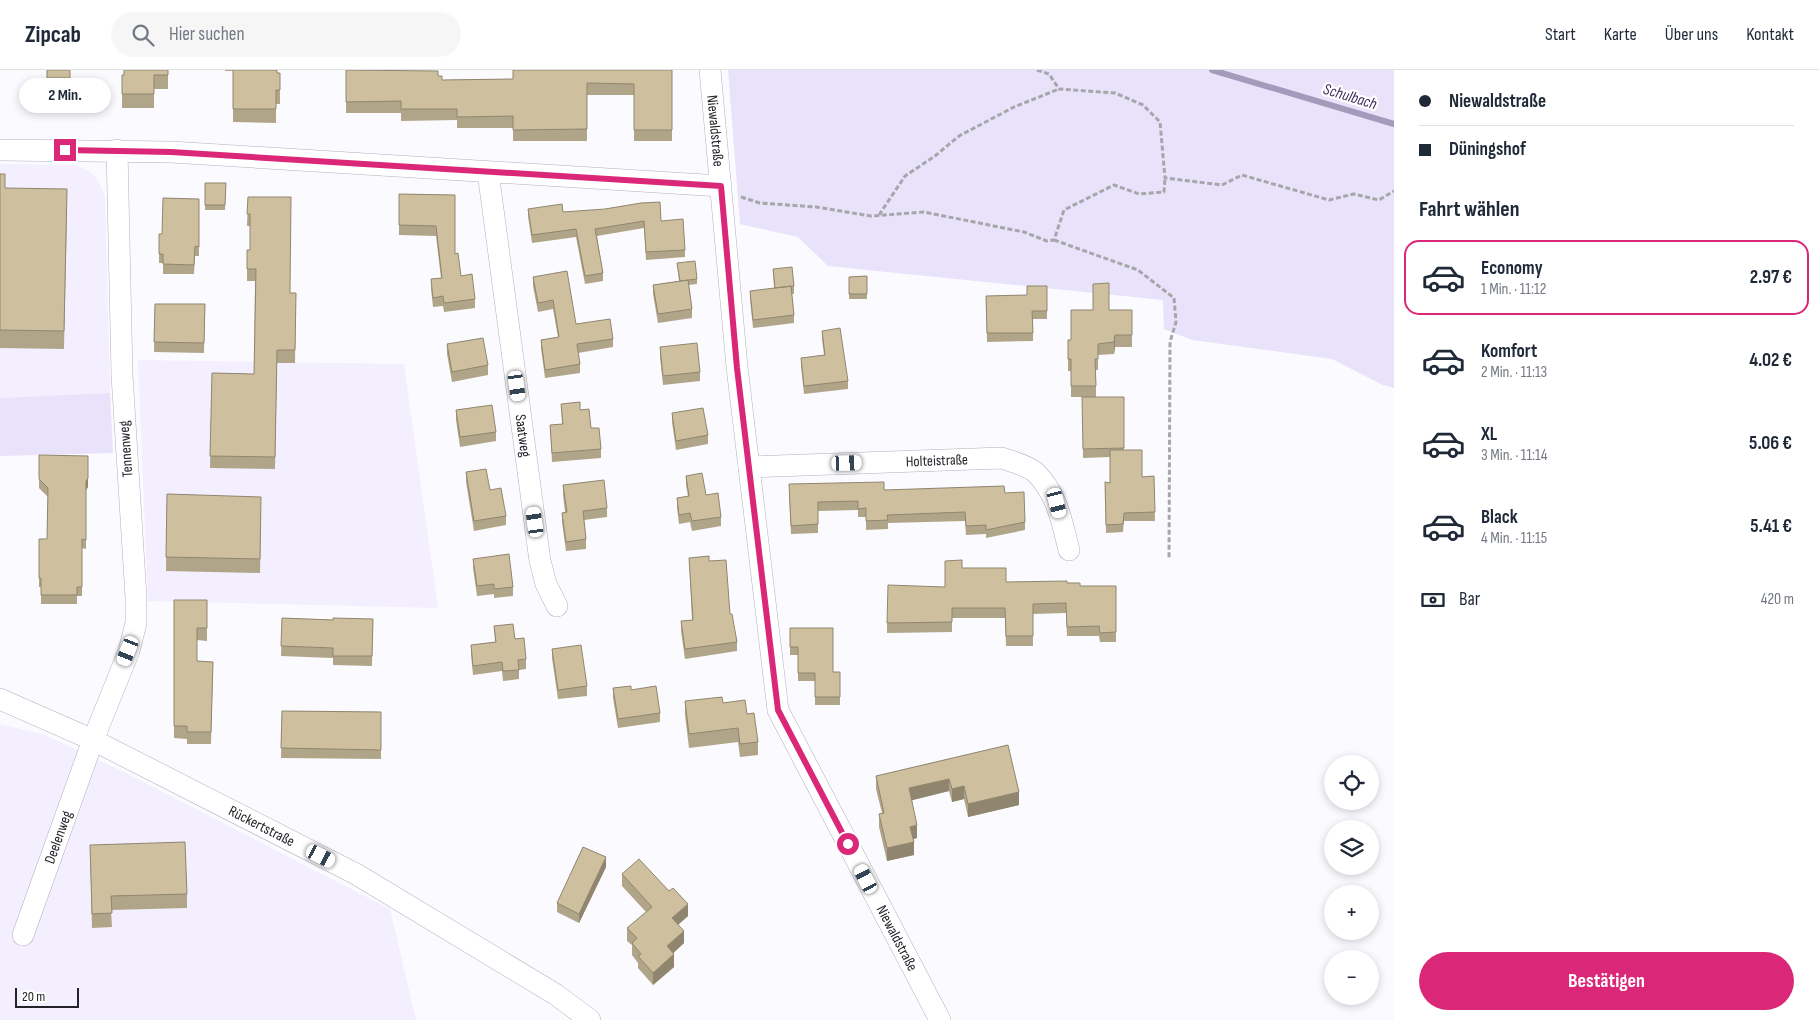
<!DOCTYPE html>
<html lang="de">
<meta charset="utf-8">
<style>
:root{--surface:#fff;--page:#f6f6f7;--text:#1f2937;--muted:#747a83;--line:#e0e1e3;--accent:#db2777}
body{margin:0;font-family:"Sofia Sans Condensed",sans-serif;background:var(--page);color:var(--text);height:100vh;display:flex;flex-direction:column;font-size:19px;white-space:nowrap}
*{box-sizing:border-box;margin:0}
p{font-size:16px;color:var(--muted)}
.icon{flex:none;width:28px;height:28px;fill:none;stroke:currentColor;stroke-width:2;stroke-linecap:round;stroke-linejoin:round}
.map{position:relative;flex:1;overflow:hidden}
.details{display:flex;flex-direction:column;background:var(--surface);width:425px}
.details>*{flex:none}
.guide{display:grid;align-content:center;height:110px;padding:0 25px;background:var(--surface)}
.controls{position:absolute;left:1324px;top:685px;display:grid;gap:10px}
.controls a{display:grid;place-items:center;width:55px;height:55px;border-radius:50%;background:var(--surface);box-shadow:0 2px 8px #0003;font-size:25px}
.scale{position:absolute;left:15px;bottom:12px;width:64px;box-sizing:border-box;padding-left:5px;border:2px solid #242329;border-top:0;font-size:14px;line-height:18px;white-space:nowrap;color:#242329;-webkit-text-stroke:4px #fff;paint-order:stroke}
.end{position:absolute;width:22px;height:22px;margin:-11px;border:6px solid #db2777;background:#fff;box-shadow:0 0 0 2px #fff}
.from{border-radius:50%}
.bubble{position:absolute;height:35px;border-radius:18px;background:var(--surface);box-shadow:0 2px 8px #0003;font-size:16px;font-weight:700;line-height:35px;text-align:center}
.car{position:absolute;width:15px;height:30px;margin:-15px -8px;border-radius:6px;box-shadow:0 0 4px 1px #0007;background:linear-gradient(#fff 24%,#345 0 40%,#fff 0 76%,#345 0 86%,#fff 0)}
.guide b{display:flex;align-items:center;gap:18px;height:48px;font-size:19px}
.guide b+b{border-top:1px solid var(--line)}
.guide i{width:12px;height:12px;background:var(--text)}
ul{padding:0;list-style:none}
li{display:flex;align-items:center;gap:15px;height:75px;margin:0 10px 8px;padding:0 15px;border:2px solid transparent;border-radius:15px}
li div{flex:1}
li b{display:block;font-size:19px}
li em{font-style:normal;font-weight:700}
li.active{border-color:var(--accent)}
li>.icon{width:45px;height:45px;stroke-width:1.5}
h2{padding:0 25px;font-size:22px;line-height:60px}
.pay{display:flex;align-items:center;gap:12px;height:55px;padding:0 25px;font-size:19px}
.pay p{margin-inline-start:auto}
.cta{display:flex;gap:10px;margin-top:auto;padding:10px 25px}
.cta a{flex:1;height:58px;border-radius:30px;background:var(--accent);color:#fff;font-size:20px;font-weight:700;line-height:58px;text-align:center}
header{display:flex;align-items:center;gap:30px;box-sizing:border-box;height:70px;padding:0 25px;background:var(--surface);border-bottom:1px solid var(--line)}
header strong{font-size:24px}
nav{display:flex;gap:28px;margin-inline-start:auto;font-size:18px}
.search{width:350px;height:45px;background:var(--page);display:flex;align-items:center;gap:12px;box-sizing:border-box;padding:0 18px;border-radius:28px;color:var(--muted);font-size:19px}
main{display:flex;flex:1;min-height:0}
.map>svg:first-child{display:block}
</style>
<header>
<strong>Zipcab</strong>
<div class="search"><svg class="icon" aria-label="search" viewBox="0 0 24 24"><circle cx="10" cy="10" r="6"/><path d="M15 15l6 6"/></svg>Hier suchen</div>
<nav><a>Start</a><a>Karte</a><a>Über uns</a><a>Kontakt</a></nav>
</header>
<main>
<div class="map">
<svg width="1394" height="950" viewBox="0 0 1394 950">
<rect width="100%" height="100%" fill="#fbfafe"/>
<!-- built -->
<path fill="#f3efff" d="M0,94L76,95L89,101L98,110L105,127L110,323L0,328Z
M138,290L404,294L438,538L148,531Z
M0,654L45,665L126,703L390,839L416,950H0Z"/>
<!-- green -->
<path fill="#e8e2fa" d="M728,0H1394V318L1383,315L1332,289L1192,270L1164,259L1163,230L828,196L798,167L740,154Z
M110,323L113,383L0,386V328Z"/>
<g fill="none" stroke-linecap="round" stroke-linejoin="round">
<!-- stream -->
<path stroke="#a39bbb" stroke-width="6" d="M1212,0L1394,54"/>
<defs>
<g id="street">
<path id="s1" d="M710,0L737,297L778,640L940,950"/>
<path d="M0,80L171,82L721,116"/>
<path id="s2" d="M488,102L540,491L546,514L557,536"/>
<path id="s3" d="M749,397L1002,388C1013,392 1026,395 1035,402C1057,423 1062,452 1069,480"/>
<path id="s4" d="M0,629L93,670L356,804L555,924L590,950"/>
<path id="s5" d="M23,865L93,670L129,581L136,553V527L122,305L117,80"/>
</g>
</defs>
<!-- street casing -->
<use href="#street" stroke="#b3afc1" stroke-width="22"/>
<!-- path -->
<path stroke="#a7a6ab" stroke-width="3" stroke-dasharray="5 2.5" stroke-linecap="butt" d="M1037,0L1049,4L1059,19L1115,23L1143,35L1160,52L1165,108L1222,115L1242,105L1329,130L1354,124L1379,130L1394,121
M741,127L760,133L816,137L871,146L924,142L1024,162L1047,171L1054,170L1064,140L1114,115L1139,124L1164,122L1165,108
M879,145L905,106L935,86L959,66L1014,37L1059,19
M1054,170L1138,200L1174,228L1176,252L1170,272L1169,489"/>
<!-- street -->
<use href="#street" stroke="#fff" stroke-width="21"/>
</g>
<!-- wall -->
<path fill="#b1a589" d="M47,0H70V27H47Z
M168,0V19H154V38H122V5Z
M225,0H277V3H280V34H276V53L233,52V1H225Z
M346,0L383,1L438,6L442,10L513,9L672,0V71H634V25H587V71H513V58H457V50L401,51V43H346Z
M0,104L5,118L67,138L64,279L0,278Z
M205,113H226L225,140H205Z
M399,124L455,125V184L461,206L475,229V238L444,242L443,236L433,237L431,219V209L441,208L436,166L399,165Z
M248,127L290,223H296L295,293H277L275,399L210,398L212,303L254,304L255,211H247V180H250V156H247Z
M199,129V186H195L194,204H163V193H159V184L162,164Z
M528,139L661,151L685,180V187L646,190L644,158L597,166L603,203V211L585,214L576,167L532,173L528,146Z
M677,193L697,209V214L689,215L692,239V248L658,253L653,224V215L679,211Z
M773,199L794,216V224H792L794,245V253L753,258L750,229V221L774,218Z
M867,206V229H849V207Z
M533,207L576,254L613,269V277L578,283L580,294V303L545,308L541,278V270L558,267L553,239L538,242L533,216Z
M1047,216V249H1033V271L987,272L986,226L1027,225Z
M155,234H205L204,283L154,282Z
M1109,240H1132V277H1115L1114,284L1098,285V300H1096V327H1124V380L1142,407L1154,406L1155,451H1124L1123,462L1106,463L1105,412L1110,413V387L1083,388L1082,327H1071V301H1068V270H1071Z
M822,261L848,311V319L804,324L801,296V288L824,285L822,269Z
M447,274L488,295V305L452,312L447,284Z
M660,277L700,302V311L663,315L660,287Z
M561,334L580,340L591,358L601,379V388L552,392L550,355L562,354Z
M456,340L496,362V371L460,377L456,350Z
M672,343L708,365V374L676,380L672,352Z
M39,385L88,417L86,420V479L82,478V526H77V534H41V517H39V469H47L48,427L39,418Z
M466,402L490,420L506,446V455L474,461L466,412Z
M686,406L706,425L721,447V456L692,461L690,452L679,454L677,437V428L688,426L686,415Z
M563,415L607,438V447L584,450L586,469V479L566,481L562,452V443L565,442L563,425Z
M884,420L1005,423L1025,452V460L986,468V464L966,465L965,451L888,453V459L866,460V447H858V440L818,441V463L791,464L789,423Z
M167,424L261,440L260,503L166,501Z
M689,488L709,491L730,544L737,572V581L685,589L681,561V551L692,550Z
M473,489L513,517V526L494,528V524L477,526L473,498Z
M962,498L1006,512L1067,513L1080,516H1116V572H1100L1099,566H1067L1066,543L1033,544V576H1006L1005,548H952V562L887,563V553L945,517Z
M174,530H207V571L197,570V591L213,592L211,674H187V669L174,668Z
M282,548L333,550L373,549L372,596L333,595V588L281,586Z
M494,556L515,569L526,589V599L519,600V609L503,611L502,601L473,605L471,584V575L495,572Z
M790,558L833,602H840V635H815V611H798V585H790Z
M552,579L587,616V626L558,629L552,588Z
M613,618L631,620L660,643V652L618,658L613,628Z
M685,631L723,633L747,644L758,672V685L740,687L738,672L689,678L685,645Z
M282,641L381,642V689L281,688Z
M1008,675L1019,735L968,747L964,729L952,732L949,721L912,730L917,768L913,769L914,785L887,791L879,757V744L882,743L876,719V706Z
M90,775L187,824V838L111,840L112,857L92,858Z
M606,797L579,853L557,842V833Z
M622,804L688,846L678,855L684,873L673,883L674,897L653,915L638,898V893L632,885V875L627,871V858L646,842L622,816Z"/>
<!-- shaded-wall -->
<path fill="#90866f" d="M1115,265V277L1114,284V272Z
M88,408V417L86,420V411Z
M949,709V721L909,731V718Z
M964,716V729L952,732V719Z
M1019,722V735L968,747V734Z
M917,755V768L910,770V757Z
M914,772V785L887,791V778Z
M606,787V797L579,853V844Z
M688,834V846L672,860V848Z
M684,861V873L667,889V876Z
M674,884V897L653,915V903Z"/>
<!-- building -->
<path fill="#cec09f" stroke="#90866f" d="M47,0H70V8H47Z
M124,0H168V5H154V24H122V5H124Z
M233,0H277V3H280V20H276V39H233Z
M346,0L438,1V6H442V10L513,9V0H672V60H634V14L587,13V59L513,60V46L457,47V39H401V31L346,32Z
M0,104H5V118L67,119L64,261L0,260Z
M205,113H226L225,135H205Z
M399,124L455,125V184L458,183L461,206L472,204L475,229L444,233L443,226L433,228L431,209L442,208L436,156L399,155Z
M248,127H291L290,223H296L295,280H277L275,387L210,386L212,303L254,304L256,199H247V180H250V144H247Z
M163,128L199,129V177L195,176L194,195L163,194V184H159V164H162Z
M660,132L661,151L683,149L685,180L646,182L644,151L595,159L603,203L585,206L576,159L532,165L528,139L562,134L563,142L605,139L641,133Z
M695,191L697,209L680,211L677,193Z
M792,197L794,216L775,218L773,199Z
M567,201L576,254L610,249L613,269L577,274L580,294L545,300L541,270L559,267L553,230L538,233L533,207Z
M867,206V224H849V207Z
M688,210L692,239L658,244L653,215Z
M1109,213V240H1132V265H1115L1114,272L1098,274V289H1095L1096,316H1071V289H1068V270H1071V240H1093V214Z
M791,216L794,245L753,250L750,221Z
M1027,216H1047V241H1032L1033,263H987L986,226L1027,225Z
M155,234H205L204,273L154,272Z
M840,258L848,311L804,316L801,288L825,285L822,261Z
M483,268L488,295L452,302L447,274Z
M697,273L700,302L663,306L660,277Z
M1082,327H1124V378L1083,379Z
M580,332V340L589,339L591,358H599L601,379L552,383L550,355L563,354L561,334Z
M492,335L496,362L460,367L456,340Z
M703,338L708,365L676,371L672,343Z
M1110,380H1142V407L1154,406L1155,442L1124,443L1123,454L1106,455L1105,412L1110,413Z
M39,385L88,386V408L86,411V470L82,469V517H77V525H41V508H39V469H47L48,418L39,409Z
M486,399L490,420L501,418L506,446L474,451L466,402Z
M702,403L706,425L718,423L721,447L692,451L690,443L679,445L677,428L689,426L686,406Z
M604,410L607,438L583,441L586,469L566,472L562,443L567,442L563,415Z
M884,412V420L1004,416L1005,423L1024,422L1025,452L986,460V455L966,456L965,442L887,445L888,450L866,451V438L858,439V431L818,432V454L791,456L789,414Z
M167,424L261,427L260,489L166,487Z
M509,484L513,517L494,519V514L477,516L473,489Z
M709,486V491L726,490L730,544H732L737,572L685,579L681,551L693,550L689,488Z
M962,490V498H1006V512L1067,511V513H1080V516H1116V562L1100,563L1099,556L1067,557L1066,533L1033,534V566H1006L1005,538H952V552L887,553L888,515L945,517V491Z
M174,530H207V558H197V591L213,592L211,662H187V656H174Z
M282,548L333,550V548L373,549L372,586H333V578L281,576Z
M513,554L515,569L524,568L526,589L518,590L519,600L503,601L502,592L473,596L471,575L496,572L494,556Z
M790,558H833V602H840V627H815V603H798V577H790Z
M581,575L587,616L558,620L552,579Z
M631,616V620L656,616L660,643L618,649L613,618Z
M722,627L723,633L745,630L747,644L754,643L758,672L740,674L738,658L689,664L685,631Z
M282,641L381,642V680L281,678Z
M1008,675L1019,722L968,734L964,716L952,719L949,709L909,718L917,755L910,757L914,772L887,778L879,744L884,743L876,706Z
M185,772L187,824L111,826L112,843L92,844L90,775Z
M583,777L606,787L579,844L557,833Z
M639,789L669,821L673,818L688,834L672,848L684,861L667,876L674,884L653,903L638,886L641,884L632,873L637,868L627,858L652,837L622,804Z"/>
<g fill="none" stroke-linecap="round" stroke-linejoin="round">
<!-- route -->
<path stroke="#db2777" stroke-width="6" d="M65,80L171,82L721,116L737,298L778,640L848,774"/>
</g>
<g text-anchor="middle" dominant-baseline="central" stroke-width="4.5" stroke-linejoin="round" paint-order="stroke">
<!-- street labels -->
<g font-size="15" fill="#242329" stroke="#fff">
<text stroke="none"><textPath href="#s1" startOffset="61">Niewaldstraße</textPath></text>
<text stroke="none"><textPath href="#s2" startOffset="266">Saatweg</textPath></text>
<text transform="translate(126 379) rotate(-94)">Tennenweg</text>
<text stroke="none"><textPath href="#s3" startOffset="188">Holteistraße</textPath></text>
<text stroke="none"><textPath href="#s4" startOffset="291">Rückertstraße</textPath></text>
<text stroke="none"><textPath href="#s5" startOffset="104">Deelenweg</textPath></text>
<text stroke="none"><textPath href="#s1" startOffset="901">Niewaldstraße</textPath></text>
</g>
<!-- water labels -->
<g font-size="16" font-style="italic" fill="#3e305d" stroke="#fff">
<text transform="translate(1350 27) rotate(17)">Schulbach</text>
</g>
</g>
</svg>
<div class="controls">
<a><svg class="icon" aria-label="locate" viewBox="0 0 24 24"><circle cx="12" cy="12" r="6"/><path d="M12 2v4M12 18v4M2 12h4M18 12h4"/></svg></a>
<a><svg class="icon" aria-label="layers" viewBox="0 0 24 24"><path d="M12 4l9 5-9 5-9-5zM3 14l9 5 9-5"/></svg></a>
<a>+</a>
<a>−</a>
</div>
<div class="scale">20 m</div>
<i class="end from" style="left:848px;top:774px"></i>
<i class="end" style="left:65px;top:80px"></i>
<div class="bubble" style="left:19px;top:8px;width:92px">2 Min.</div>
<i class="car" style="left:517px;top:316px;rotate:172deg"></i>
<i class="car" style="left:847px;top:393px;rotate:88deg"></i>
<i class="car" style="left:1057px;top:433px;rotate:166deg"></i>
<i class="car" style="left:535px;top:452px;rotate:352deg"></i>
<i class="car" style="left:128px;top:581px;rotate:202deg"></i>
<i class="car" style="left:321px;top:786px;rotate:117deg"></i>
<i class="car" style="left:866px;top:809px;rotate:332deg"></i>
</div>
<section class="details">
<div class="guide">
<b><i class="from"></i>Niewaldstraße</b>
<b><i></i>Düningshof</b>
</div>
<h2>Fahrt wählen</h2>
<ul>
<li class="active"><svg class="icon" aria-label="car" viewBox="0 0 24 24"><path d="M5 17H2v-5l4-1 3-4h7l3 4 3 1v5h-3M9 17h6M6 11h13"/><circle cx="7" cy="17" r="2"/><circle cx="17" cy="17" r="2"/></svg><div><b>Economy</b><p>1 Min. · 11:12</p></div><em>2.97 €</em></li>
<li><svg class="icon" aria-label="car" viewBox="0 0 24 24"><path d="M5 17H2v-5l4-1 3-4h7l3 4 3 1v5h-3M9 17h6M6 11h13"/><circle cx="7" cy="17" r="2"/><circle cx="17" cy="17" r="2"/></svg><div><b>Komfort</b><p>2 Min. · 11:13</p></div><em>4.02 €</em></li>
<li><svg class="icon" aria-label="car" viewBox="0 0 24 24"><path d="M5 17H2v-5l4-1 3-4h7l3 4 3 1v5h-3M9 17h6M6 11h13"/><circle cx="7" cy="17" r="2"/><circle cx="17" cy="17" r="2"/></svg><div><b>XL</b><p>3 Min. · 11:14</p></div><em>5.06 €</em></li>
<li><svg class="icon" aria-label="car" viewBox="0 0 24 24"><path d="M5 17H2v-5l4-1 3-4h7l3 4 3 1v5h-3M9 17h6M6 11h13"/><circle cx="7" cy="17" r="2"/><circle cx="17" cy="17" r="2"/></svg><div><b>Black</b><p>4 Min. · 11:15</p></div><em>5.41 €</em></li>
</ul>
<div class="pay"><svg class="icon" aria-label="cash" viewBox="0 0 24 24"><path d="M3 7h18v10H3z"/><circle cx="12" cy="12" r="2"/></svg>Bar<p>420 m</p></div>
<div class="cta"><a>Bestätigen</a></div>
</section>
</main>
